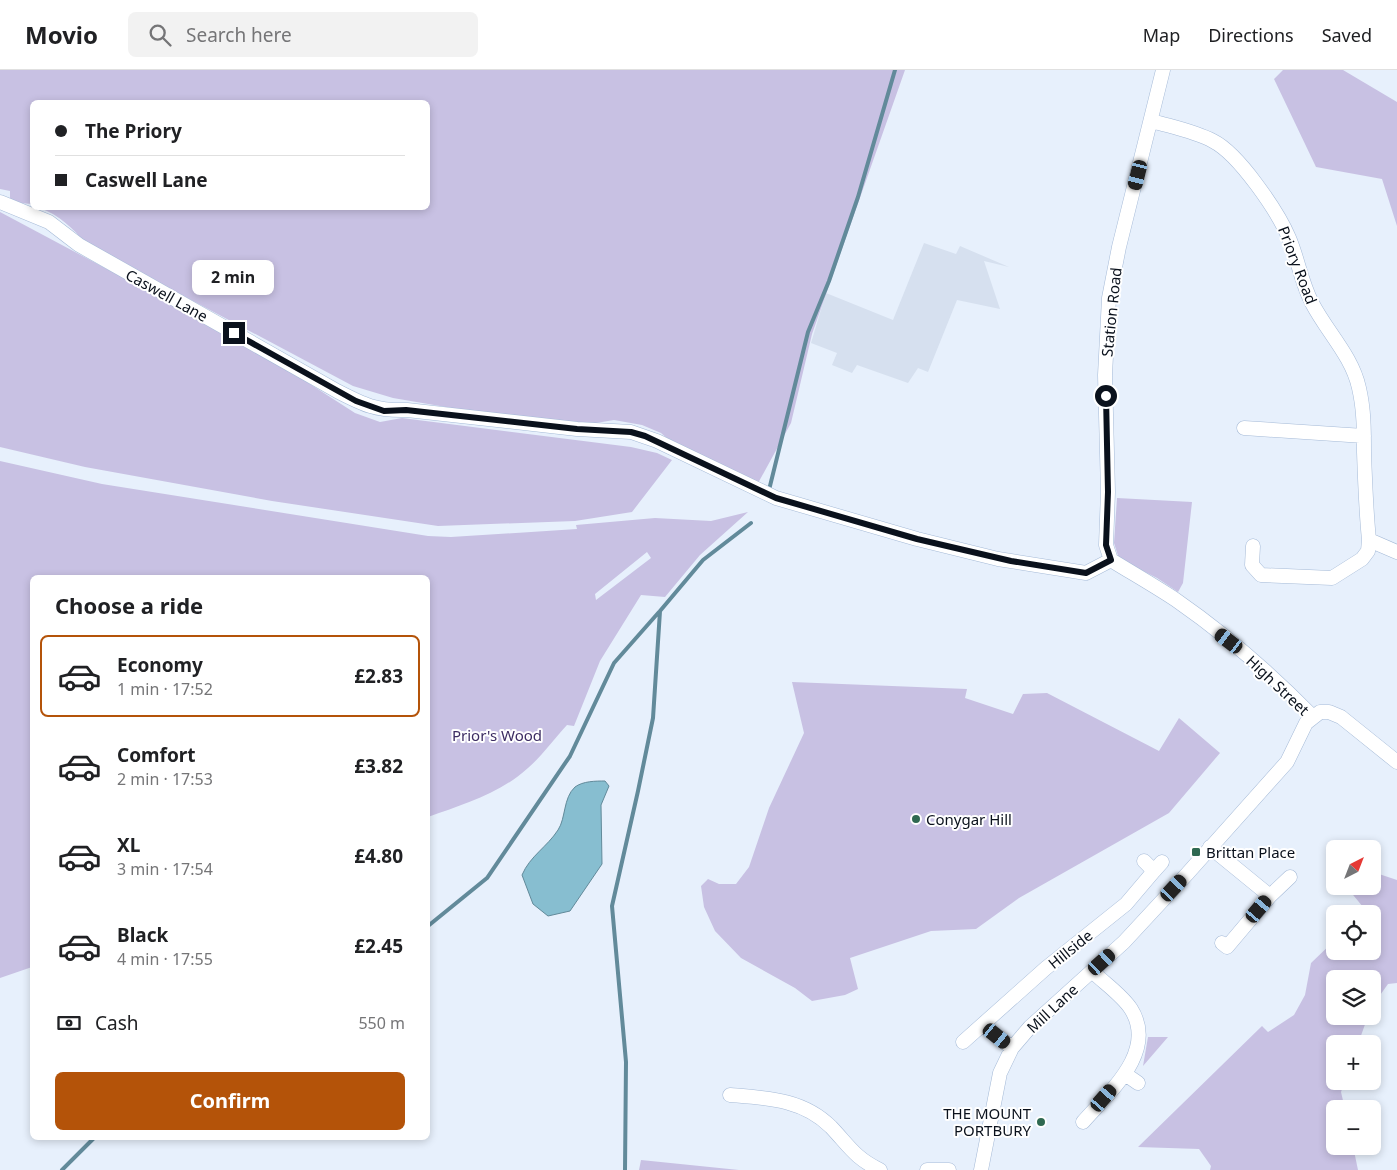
<!DOCTYPE html>
<meta charset="utf-8">
<style>
:root{--surface:#fff;--page:#f2f2f2;--text:#202124;--muted:#757577;--line:#e0e0e0;--accent:#b45309}
body{margin:0;font-family:"Noto Sans",sans-serif;background:var(--page);color:var(--text);height:100vh;display:flex;flex-direction:column;font-size:19px;white-space:nowrap}
*{box-sizing:border-box;margin:0}
p{font-size:16px;color:var(--muted)}
.icon{flex:none;width:28px;height:28px;fill:none;stroke:currentColor;stroke-width:2;stroke-linecap:round;stroke-linejoin:round}
.map{position:relative;flex:1;overflow:hidden}
.panel{position:absolute;left:30px;top:505px;width:400px;height:565px;display:flex;flex-direction:column;background:var(--surface);border-radius:8px;box-shadow:0 2px 8px #0003}
.panel>*{flex:none}
.banner{position:absolute;left:30px;top:30px;width:400px;height:110px;border-radius:8px;box-shadow:0 2px 8px #0003;display:grid;align-content:center;height:110px;padding:0 25px;background:var(--surface)}
.needle{width:32px;rotate:42deg}
.tools{position:absolute;left:1326px;top:770px;display:grid;gap:10px}
.tools a{display:grid;place-items:center;width:55px;height:55px;border-radius:8px;background:var(--surface);box-shadow:0 2px 8px #0003;font-size:25px}
.end{position:absolute;width:22px;height:22px;margin:-11px;border:6px solid #0a111c;background:#fff;box-shadow:0 0 0 2px #fff}
.from{border-radius:50%}
.bubble{position:absolute;height:35px;border-radius:8px;background:var(--surface);box-shadow:0 2px 8px #0003;font-size:16px;font-weight:700;line-height:35px;text-align:center}
.car{position:absolute;width:15px;height:30px;margin:-15px -8px;border-radius:6px;box-shadow:0 0 4px 1px #0007;background:linear-gradient(#222 24%,#8ab4d8 0 40%,#222 0 76%,#8ab4d8 0 86%,#222 0)}
.banner b{display:flex;align-items:center;gap:18px;height:48px;font-size:19px}
.banner b+b{border-top:1px solid var(--line)}
.banner i{width:12px;height:12px;background:var(--text)}
ul{padding:0;list-style:none}
li{display:flex;align-items:center;gap:15px;height:82px;margin:0 10px 8px;padding:0 15px;border:2px solid transparent;border-radius:8px}
li div{flex:1}
li b{display:block;font-size:19px}
li em{font-style:normal;font-weight:700}
li.current{border-color:var(--accent)}
li>.icon{width:45px;height:45px;stroke-width:1.5}
h2{padding:0 25px;font-size:22px;line-height:60px}
.pay{display:flex;align-items:center;gap:12px;height:55px;padding:0 25px;font-size:19px}
.pay p{margin-inline-start:auto}
.button{display:flex;gap:10px;margin-top:auto;padding:10px 25px}
.button a{flex:1;height:58px;border-radius:8px;background:var(--accent);color:#fff;font-size:20px;font-weight:700;line-height:58px;text-align:center}
header{display:flex;align-items:center;gap:30px;box-sizing:border-box;height:70px;padding:0 25px;background:var(--surface);border-bottom:1px solid var(--line)}
header strong{font-size:24px}
nav{display:flex;gap:28px;margin-inline-start:auto;font-size:18px}
.search{width:350px;height:45px;background:var(--page);display:flex;align-items:center;gap:12px;box-sizing:border-box;padding:0 18px;border-radius:8px;color:var(--muted);font-size:19px}
.map>svg:first-child{display:block}
</style>
<header>
<strong>Movio</strong>
<div class="search"><svg class="icon" aria-label="search" viewBox="0 0 24 24"><circle cx="10" cy="10" r="6"/><path d="M15 15l6 6"/></svg>Search here</div>
<nav><a>Map</a><a>Directions</a><a>Saved</a></nav>
</header>
<div class="map">
<svg width="1397" height="1100" viewBox="0 0 1397 1100">
<rect width="100%" height="100%" fill="#e7f0fc"/>
<!-- built -->
<path fill="#d6e0ef" d="M924,173L956,184L960,176L1009,197L984,191L1000,239L957,230L928,302L918,298L908,313L857,295L852,303L832,295L837,283L811,273L826,223L893,250Z"/>
<!-- green -->
<path fill="#c8c1e3" fill-rule="evenodd" d="M0,0H905L812,264L791,353L757,415L677,377L661,363L642,355L614,350L584,355L487,344L393,328L353,316L86,174C73,158 59,145 40,138H428V32H32V134L19,133L10,129V121L0,119Z
M1283,0H1343L1397,32V156L1382,109L1316,97L1274,9Z
M0,142L165,230L299,307L355,343L380,352L402,348L631,377L657,383L672,390L632,442L575,451L438,456L272,431L85,397L0,377Z
M0,391L102,414L428,466L451,467L577,459L576,455L655,448L711,451L748,442L700,485L665,527L641,525L600,591L574,656L567,655C554,669 542,686 528,698C501,723 462,735 428,747V508H32V897L0,908ZM647,482L651,488L596,530L595,524Z
M1117,428L1192,432L1183,513L1178,522L1157,508L1119,489L1114,473Z
M792,612L967,619L965,628L1013,644L1023,624L1047,623L1159,681L1179,648L1220,683L1169,743L1019,828L976,859L931,861L850,888L858,919L845,925L812,931L795,918L741,888L715,861L704,837L701,816L708,809L719,814H736L749,797L769,738L804,663Z
M1373,802L1397,810V913L1388,914L1373,935L1372,909H1335V946H1368L1358,974H1335V1011H1345L1341,1022L1345,1039H1335V1076H1353L1358,1100H1210L1211,1096L1199,1079L1138,1077L1262,956L1268,962L1294,945L1305,925L1311,893L1335,870V881H1372V844H1357L1363,837L1349,820L1352,816H1372Z
M1148,967H1168L1143,996Z
M641,1090L739,1100H639Z"/>
<!-- water -->
<path fill="#87bed0" stroke="#628a9a" d="M605,711L609,716L601,735L602,794L570,841L548,846L533,834L522,805C530,786 547,777 558,760C566,748 563,728 575,717C583,711 596,711 605,711Z"/>
<g fill="none" stroke-linecap="round" stroke-linejoin="round">
<!-- stream -->
<path stroke="#628a9a" stroke-width="4" d="M769,420L808,262L829,211L858,127L895,0
M428,856L487,808L570,686L614,593L659,542
M62,1100L94,1068
M625,1100L626,992L612,836L638,721L653,648L660,541L703,490L751,453"/>
<defs>
<path id="minor" d="M1152,51C1172,57 1194,61 1213,71C1239,84 1278,142 1289,168C1298,189 1301,212 1312,233C1327,262 1352,286 1359,318C1364,339 1364,361 1364,382C1365,412 1366,440 1369,470L1397,482
M0,132L49,152L79,175L337,321C364,335 376,341 407,340L577,359L631,362L657,371L776,428L917,469L998,489L1086,503L1111,490
M1244,358L1364,366
M1253,476L1252,495L1261,505L1332,508L1362,489L1368,481L1369,470
M1111,490L1106,475L1108,422L1105,305L1109,228L1119,177L1163,0
M1111,490C1132,503 1155,516 1176,530C1225,564 1271,604 1313,647
M1210,777L1270,826
M1144,791L1154,801L1162,792
M1222,873L1227,877L1270,826L1290,807
M983,955L1012,978
M963,972L1046,898L1126,834L1154,801
M1125,1004L1138,1013
M730,1025C767,1028 803,1029 831,1057C849,1076 855,1088 880,1100
M1083,1052C1108,1023 1158,982 1131,939C1122,925 1104,913 1092,901
M927,1100H949
M981,1100L1000,1003L1012,978L1030,957L1124,872L1187,804L1287,692L1306,653L1320,642H1329L1341,647L1397,692"/>
</defs>
<!-- minor casing -->
<use href="#minor" stroke="#a5bad7" stroke-width="15"/>
<!-- minor -->
<use href="#minor" stroke="#fff" stroke-width="14"/>
</g>
<g fill="none" stroke-linecap="round" stroke-linejoin="round">
<!-- route -->
<path stroke="#0a111c" stroke-width="6" d="M234,263L356,331L384,341L406,340L577,359L631,362L645,366L776,428L917,469L1011,491L1086,503L1111,490L1106,475L1108,422L1106,326"/>
</g>
<!-- markers -->
<g fill="#2f6951" stroke="#fff" stroke-width="2">
<circle cx="916" cy="749" r="5"/>
<rect x="1191" y="777" width="10" height="10" rx="2.5"/>
<circle cx="1041" cy="1052" r="5"/>
</g>
<g text-anchor="middle" dominant-baseline="central" stroke-width="4" stroke-linejoin="round" paint-order="stroke">
<!-- street labels -->
<g font-size="15" fill="#0a111c" stroke="#fff">
<text transform="translate(1298 195) rotate(69)">Priory Road</text>
<text transform="translate(167 225) rotate(29)">Caswell Lane</text>
<text transform="translate(1111 242) rotate(-84)">Station Road</text>
<text transform="translate(1278 615) rotate(43)">High Street</text>
<text transform="translate(1070 879) rotate(-39)">Hillside</text>
<text transform="translate(1052 938) rotate(-43)">Mill Lane</text>
</g>
<!-- park labels -->
<g font-size="15" fill="#3c2c62" stroke="#fff">
<text x="497" y="665">Prior's Wood</text>
</g>
<!-- poi labels -->
<g font-size="15" fill="#0a111c" stroke="#fff" text-anchor="start">
<text x="926" y="749">Conygar Hill</text>
<text x="1206" y="782">Brittan Place</text>
<text x="1031" y="1043" text-anchor="end">THE MOUNT<tspan x="1031" dy="17">PORTBURY</tspan></text>
</g>
</g>
</svg>
<div class="tools">
<a><svg class="needle" viewBox="-14 -14 28 28"><path d="M0-13l5 13h-10z" fill="#e53935"/><path d="M0 13l5-13h-10z" fill="#757577"/></svg></a>
<a><svg class="icon" aria-label="locate" viewBox="0 0 24 24"><circle cx="12" cy="12" r="6"/><path d="M12 2v4M12 18v4M2 12h4M18 12h4"/></svg></a>
<a><svg class="icon" aria-label="layers" viewBox="0 0 24 24"><path d="M12 4l9 5-9 5-9-5zM3 14l9 5 9-5"/></svg></a>
<a>+</a>
<a>−</a>
</div>
<i class="end from" style="left:1106px;top:326px"></i>
<i class="end" style="left:234px;top:263px"></i>
<div class="bubble" style="left:192px;top:190px;width:82px">2 min</div>
<i class="car" style="left:1138px;top:105px;rotate:194deg"></i>
<i class="car" style="left:1229px;top:571px;rotate:307deg"></i>
<i class="car" style="left:1174px;top:818px;rotate:43deg"></i>
<i class="car" style="left:1259px;top:839px;rotate:40deg"></i>
<i class="car" style="left:1102px;top:892px;rotate:48deg"></i>
<i class="car" style="left:997px;top:966px;rotate:129deg"></i>
<i class="car" style="left:1104px;top:1028px;rotate:41deg"></i>
<div class="banner">
<b><i class="from"></i>The Priory</b>
<b><i></i>Caswell Lane</b>
</div>
<section class="panel">
<h2>Choose a ride</h2>
<ul>
<li class="current"><svg class="icon" aria-label="car" viewBox="0 0 24 24"><path d="M5 17H2v-5l4-1 3-4h7l3 4 3 1v5h-3M9 17h6M6 11h13"/><circle cx="7" cy="17" r="2"/><circle cx="17" cy="17" r="2"/></svg><div><b>Economy</b><p>1 min · 17:52</p></div><em>£2.83</em></li>
<li><svg class="icon" aria-label="car" viewBox="0 0 24 24"><path d="M5 17H2v-5l4-1 3-4h7l3 4 3 1v5h-3M9 17h6M6 11h13"/><circle cx="7" cy="17" r="2"/><circle cx="17" cy="17" r="2"/></svg><div><b>Comfort</b><p>2 min · 17:53</p></div><em>£3.82</em></li>
<li><svg class="icon" aria-label="car" viewBox="0 0 24 24"><path d="M5 17H2v-5l4-1 3-4h7l3 4 3 1v5h-3M9 17h6M6 11h13"/><circle cx="7" cy="17" r="2"/><circle cx="17" cy="17" r="2"/></svg><div><b>XL</b><p>3 min · 17:54</p></div><em>£4.80</em></li>
<li><svg class="icon" aria-label="car" viewBox="0 0 24 24"><path d="M5 17H2v-5l4-1 3-4h7l3 4 3 1v5h-3M9 17h6M6 11h13"/><circle cx="7" cy="17" r="2"/><circle cx="17" cy="17" r="2"/></svg><div><b>Black</b><p>4 min · 17:55</p></div><em>£2.45</em></li>
</ul>
<div class="pay"><svg class="icon" aria-label="cash" viewBox="0 0 24 24"><path d="M3 7h18v10H3z"/><circle cx="12" cy="12" r="2"/></svg>Cash<p>550 m</p></div>
<div class="button"><a>Confirm</a></div>
</section>
</div>
